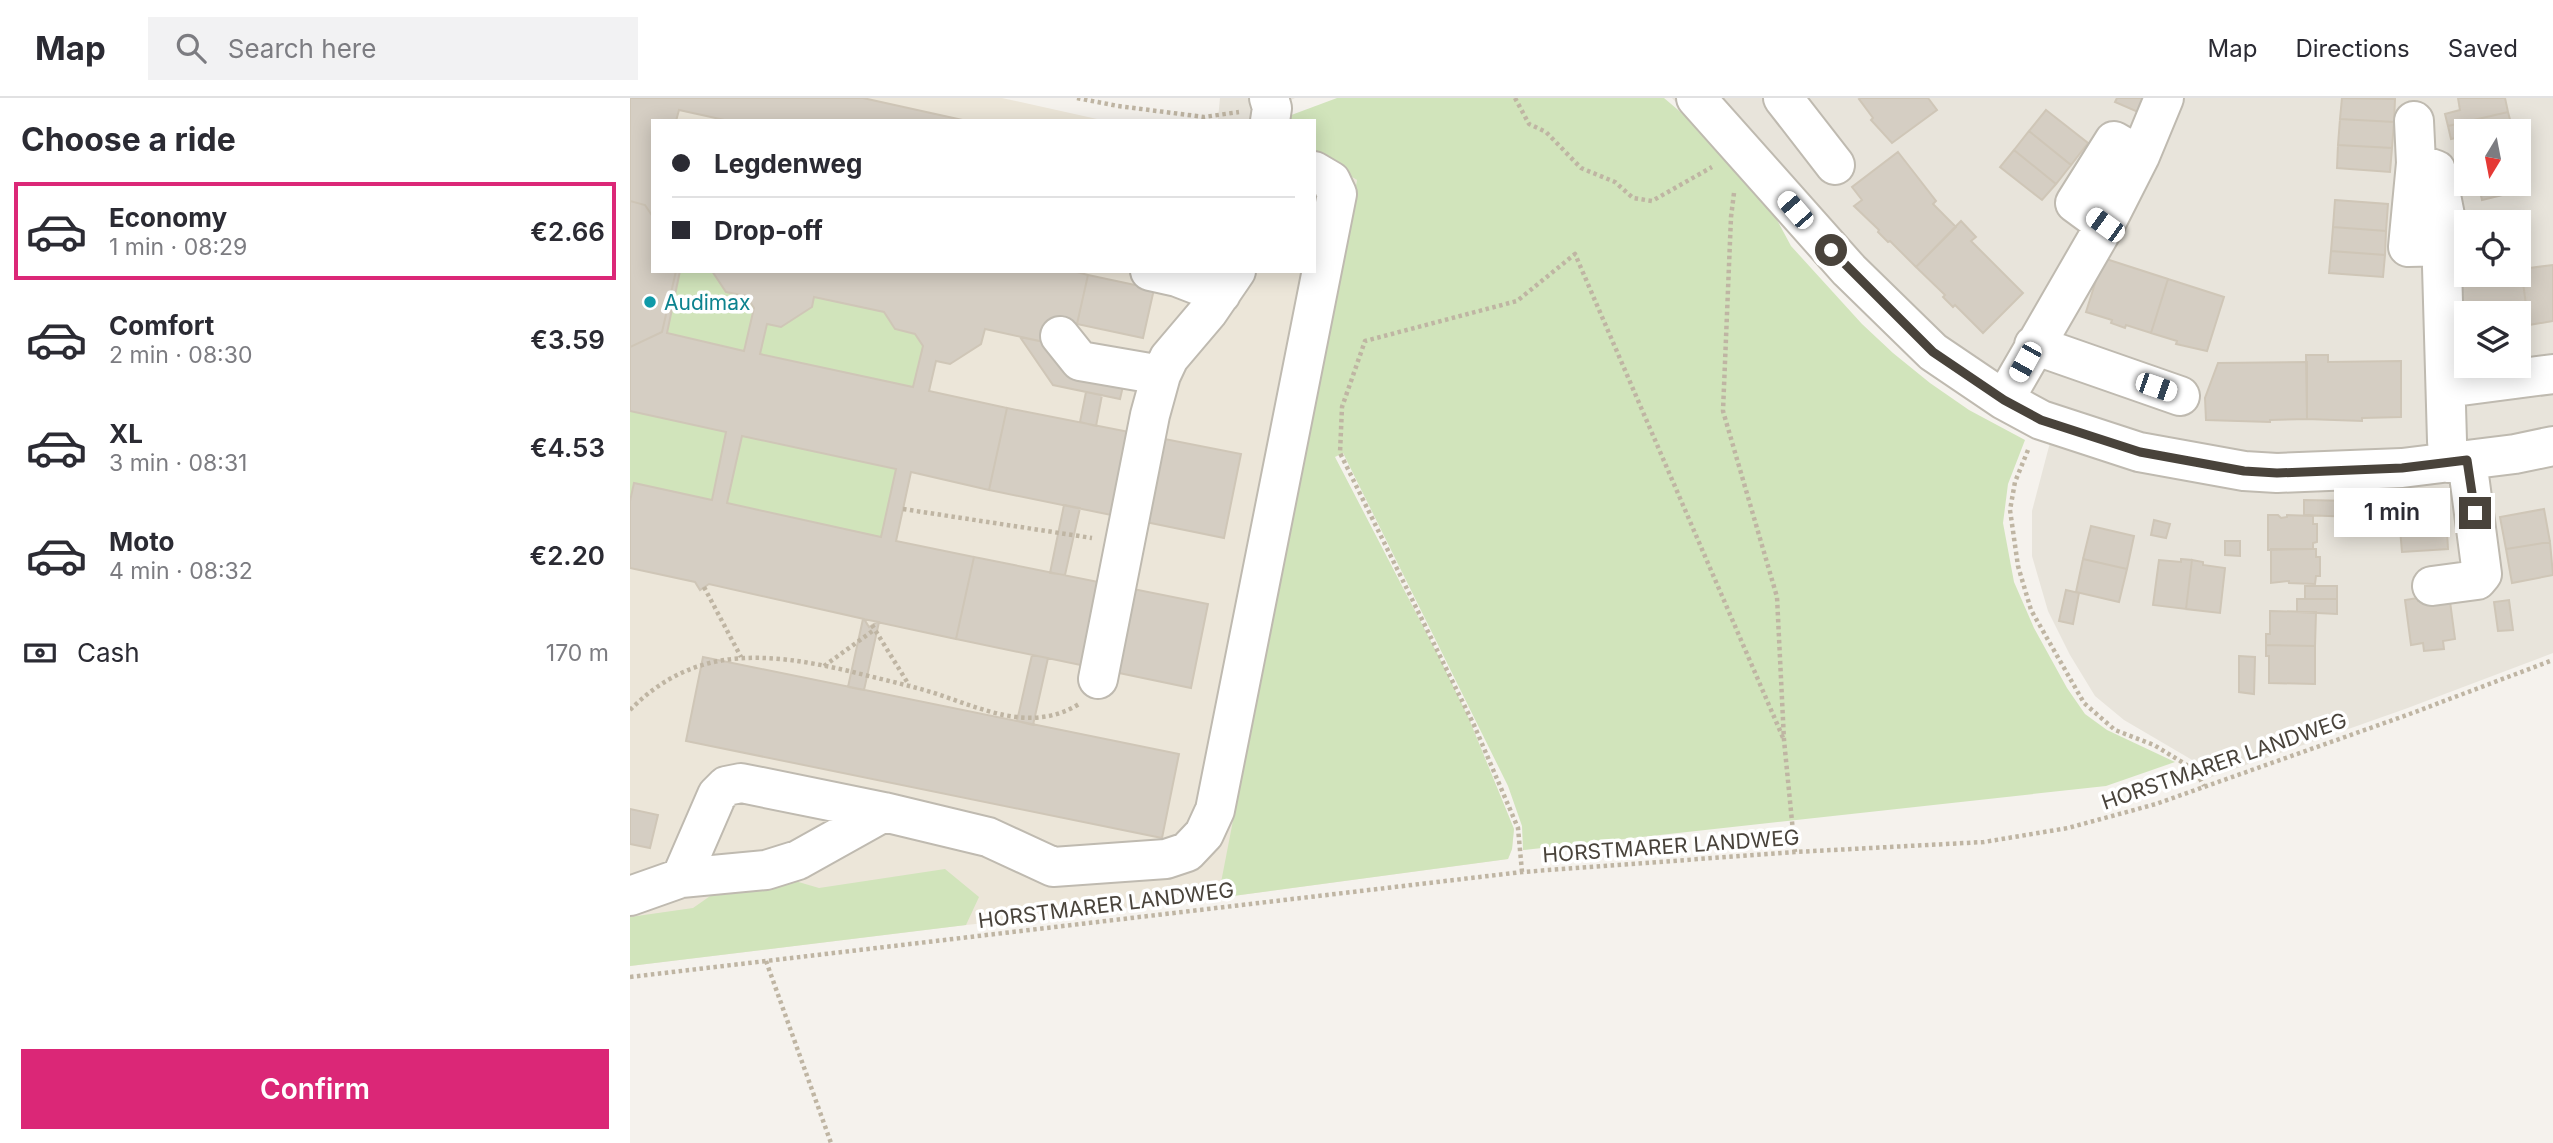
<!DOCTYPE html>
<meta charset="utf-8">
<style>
:root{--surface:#fff;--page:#f2f2f3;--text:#2b2b33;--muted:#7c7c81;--line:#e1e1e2;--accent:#db2777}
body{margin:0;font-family:Inter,sans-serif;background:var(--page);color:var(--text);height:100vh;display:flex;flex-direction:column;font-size:26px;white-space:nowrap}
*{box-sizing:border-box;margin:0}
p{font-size:23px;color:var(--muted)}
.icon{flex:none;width:38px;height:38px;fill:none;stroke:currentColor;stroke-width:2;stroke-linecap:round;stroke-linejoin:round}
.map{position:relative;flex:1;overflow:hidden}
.panel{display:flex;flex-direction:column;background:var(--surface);width:630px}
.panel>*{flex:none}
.guide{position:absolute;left:21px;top:21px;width:665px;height:154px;border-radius:0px;box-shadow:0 4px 18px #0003;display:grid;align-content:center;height:154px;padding:0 21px;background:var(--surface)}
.needle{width:46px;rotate:190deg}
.tools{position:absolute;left:1824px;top:21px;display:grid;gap:14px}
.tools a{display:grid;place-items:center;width:77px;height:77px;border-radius:0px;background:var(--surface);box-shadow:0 4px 18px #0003;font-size:35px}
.end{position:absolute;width:32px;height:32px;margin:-16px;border:9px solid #49433b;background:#fff;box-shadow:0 0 0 4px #fff}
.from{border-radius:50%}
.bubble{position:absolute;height:49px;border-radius:0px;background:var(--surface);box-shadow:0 4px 18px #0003;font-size:23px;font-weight:600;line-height:49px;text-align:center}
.car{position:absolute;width:21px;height:42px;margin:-21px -10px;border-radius:9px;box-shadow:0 0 5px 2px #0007;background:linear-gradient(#fff 24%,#345 0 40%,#fff 0 76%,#345 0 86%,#fff 0)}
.guide b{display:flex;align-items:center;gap:24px;height:66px;font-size:26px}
.guide b+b{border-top:2px solid var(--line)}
.guide i{width:18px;height:18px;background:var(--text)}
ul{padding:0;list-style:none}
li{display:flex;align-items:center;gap:21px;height:98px;margin:0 14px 10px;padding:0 7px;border:4px solid transparent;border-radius:0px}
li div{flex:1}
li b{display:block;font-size:26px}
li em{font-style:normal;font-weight:600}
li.on{border-color:var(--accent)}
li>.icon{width:63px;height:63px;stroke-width:1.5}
h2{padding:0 21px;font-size:32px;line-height:84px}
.pay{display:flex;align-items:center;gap:18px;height:77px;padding:0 21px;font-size:26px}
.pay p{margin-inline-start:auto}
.cta{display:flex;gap:14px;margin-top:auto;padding:14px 21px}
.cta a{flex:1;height:80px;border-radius:0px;background:var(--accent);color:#fff;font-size:28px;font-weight:600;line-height:80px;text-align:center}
header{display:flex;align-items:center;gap:42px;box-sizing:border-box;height:98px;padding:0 35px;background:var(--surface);border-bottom:2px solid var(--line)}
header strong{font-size:33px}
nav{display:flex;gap:38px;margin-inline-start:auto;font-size:24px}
.search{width:490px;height:63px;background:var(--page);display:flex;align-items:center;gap:18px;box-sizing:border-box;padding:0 24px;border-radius:0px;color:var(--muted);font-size:26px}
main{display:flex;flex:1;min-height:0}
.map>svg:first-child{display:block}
</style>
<header>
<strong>Map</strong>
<div class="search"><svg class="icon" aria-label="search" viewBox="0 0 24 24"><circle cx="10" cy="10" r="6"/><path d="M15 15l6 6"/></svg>Search here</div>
<nav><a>Map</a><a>Directions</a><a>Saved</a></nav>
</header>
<main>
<section class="panel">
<h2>Choose a ride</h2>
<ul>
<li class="on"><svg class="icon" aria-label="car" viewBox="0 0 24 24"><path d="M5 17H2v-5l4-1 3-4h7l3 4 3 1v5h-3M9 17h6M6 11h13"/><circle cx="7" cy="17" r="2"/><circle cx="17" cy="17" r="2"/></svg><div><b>Economy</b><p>1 min · 08:29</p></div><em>€2.66</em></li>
<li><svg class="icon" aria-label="car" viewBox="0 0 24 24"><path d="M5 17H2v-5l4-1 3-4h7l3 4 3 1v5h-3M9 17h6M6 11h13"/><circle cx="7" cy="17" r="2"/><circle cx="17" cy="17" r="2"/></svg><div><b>Comfort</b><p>2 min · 08:30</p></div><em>€3.59</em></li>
<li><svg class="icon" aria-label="car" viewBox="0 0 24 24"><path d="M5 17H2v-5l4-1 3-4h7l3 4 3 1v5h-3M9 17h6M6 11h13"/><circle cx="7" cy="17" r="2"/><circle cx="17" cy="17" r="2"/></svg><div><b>XL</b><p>3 min · 08:31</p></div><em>€4.53</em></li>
<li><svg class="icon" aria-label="car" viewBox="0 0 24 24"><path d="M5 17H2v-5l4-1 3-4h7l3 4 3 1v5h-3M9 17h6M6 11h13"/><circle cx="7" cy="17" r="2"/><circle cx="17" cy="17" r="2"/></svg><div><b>Moto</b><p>4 min · 08:32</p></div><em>€2.20</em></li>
</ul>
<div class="pay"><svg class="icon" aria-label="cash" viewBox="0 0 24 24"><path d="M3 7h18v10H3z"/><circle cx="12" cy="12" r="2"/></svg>Cash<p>170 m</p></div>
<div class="cta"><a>Confirm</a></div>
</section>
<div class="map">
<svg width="1923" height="1045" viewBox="0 0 1923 1045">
<rect width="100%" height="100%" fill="#f5f2ed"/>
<!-- residential -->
<path fill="#e8e4db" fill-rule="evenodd" d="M590,0H665L618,23L588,21Z
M1042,0H1923V555L1775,611L1579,680L1569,666L1494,622L1465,598L1440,557L1418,513L1402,458V413L1422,337L1136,97ZM1836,33H1888V86H1836ZM1836,124H1888V177H1836ZM1836,215H1888V268H1836Z"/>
<!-- education -->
<path fill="#ece6d9" d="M0,0H372L476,23H23V173H684V57L727,82L675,352L704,358L810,561L839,621L884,731L882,751L878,761L588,800L336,827L0,868Z"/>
<!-- green -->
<path fill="#d1e4bb" d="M707,0H1034L1074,34L1139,107L1161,148L1232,226L1263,255L1300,285L1339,312L1395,342L1378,386L1373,425L1384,484L1404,530L1437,590L1455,616L1477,632L1545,664L1476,688L893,752L892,728L878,688L713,355L705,359L810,561L839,621L884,731L882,751L878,761L588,800L727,82L684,57V23H656V19Z
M50,173H82L96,194L116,198L124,210L114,253L37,235Z
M184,199L254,214L265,231L285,236L293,248L283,289L130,256L137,226L151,229L182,209Z
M0,313L96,334L82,402L4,385L0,403Z
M112,338L266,371L251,439L97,405Z
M315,771L349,799L336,827L0,868V819L63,810L96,787L148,778L189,790Z"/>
<!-- building -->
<path fill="#d5cec3" stroke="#cfc6b7" stroke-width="2" fill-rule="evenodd" d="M0,0H233L337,23H99L49,12L46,23H23V119L15,107L0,103Z
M1231,0H1298L1307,12L1262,45L1241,22L1243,20L1229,1Z
M1487,0H1514L1508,14L1485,4Z
M1712,0L1765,1L1764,24L1710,21Z
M1828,0H1875L1878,14L1818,28L1815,16L1830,12Z
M1416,12L1458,45L1441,67L1399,33Z
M1878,14L1883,33H1836V38L1821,41L1818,28Z
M1710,21L1764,24L1762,50L1708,47Z
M1399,33L1441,67L1426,86L1384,52Z
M1708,47L1762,50L1760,74L1707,70Z
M1384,52L1426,86L1412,102L1370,69Z
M1268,54L1306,103L1303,106L1326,129L1286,169L1260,143L1258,144L1248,134L1249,132L1224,108L1232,102L1222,89Z
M1836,65V81L1831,82L1828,68Z
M1888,68H1891L1897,91L1852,102L1849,89L1834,92L1831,82L1836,81V86H1888Z
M1705,102L1758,106L1756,133L1703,129Z
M0,103L15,107L23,119V173H46L32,234L0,249Z
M1331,123L1346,139L1341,143L1393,195L1353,235L1325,207L1323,209L1313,199L1315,197L1286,169Z
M1703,129L1756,133L1755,157L1701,153Z
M1701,153L1755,157L1753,179L1699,175Z
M1473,160L1538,181L1521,235L1496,227L1495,230L1481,225L1482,222L1456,214Z
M1923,167V223L1899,227L1891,171Z
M1888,171H1891L1899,227L1888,228V215H1836V235L1828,179L1888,177Z
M46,173H50L37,235L114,253L124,210L116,198L96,194L82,173H443L458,177L447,226L434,222L428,247L355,231L351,246L320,266L306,263L299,293L377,310L359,392L281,374L273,411L266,443L344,459L326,541L247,524L239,529L234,521L79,486L70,492L65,484L0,470V403L4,385L82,402L96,334L0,313V249L32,234ZM184,199L254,214L265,231L285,236L293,248L283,289L130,256L137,226L151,229L182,209ZM112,338L266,371L251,439L97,405Z
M458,177L524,191L513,240L447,226Z
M1538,181L1594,199L1577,253L1546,246L1547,243L1521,235Z
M390,239L499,262L490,301L423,287Z
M1676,257H1698V264L1771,263V319L1732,320V323L1677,321Z
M1677,264V321L1640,322V324L1576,322L1575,300L1588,265Z
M456,294L472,297L466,328L450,324Z
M377,310L611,356L594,440L359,392Z
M1674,402L1724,403L1723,419L1674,417Z
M434,407L450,410L435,477L420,475Z
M1914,411L1920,444L1876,451L1870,419Z
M1803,414V416L1816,415L1818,451L1772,454L1769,419Z
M1638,417H1648L1651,420L1657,419V417L1683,418V426H1687V444L1683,445V451L1638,452Z
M1524,422L1540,426L1536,440L1521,437Z
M1461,428L1504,438L1497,471L1453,461Z
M1595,443H1610V458L1595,457Z
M1920,444L1923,477L1882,485L1876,451Z
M1641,451H1686V459H1690V478H1686L1685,486L1659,485V483L1641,485Z
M344,459L578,506L561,590L326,541Z
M1453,461L1497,471L1489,504L1446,494Z
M1551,461L1562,462L1556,511L1523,507L1529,462L1551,464Z
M1562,462L1573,464V467L1595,470L1590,515L1556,511Z
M1675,488H1707V501H1675Z
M1436,492L1449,495L1443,526L1429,523Z
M1819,496L1825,541L1813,543L1814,551L1794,553L1793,545L1781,547L1775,502L1788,500V503H1794Z
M1667,501H1707V516L1667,514Z
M1879,502L1883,532L1868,533L1864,504Z
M1640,513L1686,514L1685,548L1636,547V536H1640Z
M233,521L249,524L234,592L218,589Z
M1636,547L1685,548V586L1639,585V558H1636Z
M402,557L418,560L403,627L387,623Z
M1609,558L1625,559L1624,596L1609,594Z
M73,559L549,656L532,740L56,643Z
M0,711L28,717L20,750L0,746Z"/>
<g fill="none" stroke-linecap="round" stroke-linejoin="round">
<defs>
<path id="minor" d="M639,0L642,10L640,23
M1066,0L1219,172L1303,254L1374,302L1411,322L1509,354L1614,373L1647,375L1772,370L1885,356L1923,348
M1153,0L1205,67
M1784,23L1786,65L1806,72L1821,148L1812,169L1817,343L1819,365
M1786,65L1778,149L1821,148
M1475,127L1445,105L1484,43L1510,58
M520,173L547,179L591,196
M430,238L450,263L531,277L539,260L578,214L606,173
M1404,247L1550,298
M1816,290L1923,276
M1374,302L1475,127L1510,58L1534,0
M1802,488L1847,482L1852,476L1837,362
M468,581L520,317L531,277
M51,780L87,697L96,688L111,685L254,714L358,739L423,769L536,761L557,754L574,736L585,712L707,96L701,83L684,73
M0,798L51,780L136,772L168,762L254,714"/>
</defs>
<!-- minor casing -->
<use href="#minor" stroke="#bfbab0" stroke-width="42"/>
<!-- path -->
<path stroke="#bfb5a3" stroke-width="4.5" stroke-dasharray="3.5 3.5" stroke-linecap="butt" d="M447,0L488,8L574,19L609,14
M885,0L899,26L916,34L951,70L985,84L1003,100L1022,103L1082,69
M1104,95L1101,119L1093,313L1147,499L1154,642L1165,754
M1398,352L1385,384L1380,412L1388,468L1401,512L1454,605L1485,632L1524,647L1565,672L1574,688
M273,411L462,440
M74,489L111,559
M242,527L279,587
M194,568L244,532
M0,612C64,547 136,554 219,573C246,580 274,586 301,594C351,610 400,636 449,606
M892,774L888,730L844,627L710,355L712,309L735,243L887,203L945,156L1154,642
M136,863L201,1045
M0,879L892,774L1165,754L1354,744L1438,730L1526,706L1777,617L1923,562"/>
<!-- minor -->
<use href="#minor" stroke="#fff" stroke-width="38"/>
</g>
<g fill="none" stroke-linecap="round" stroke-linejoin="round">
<!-- route -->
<path stroke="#49433b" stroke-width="9" d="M1201,152L1303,254L1374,302L1411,322L1510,354L1614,373L1647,375L1772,370L1837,362L1845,415"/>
</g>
<!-- markers -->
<circle fill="#0f9aa8" stroke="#fff" stroke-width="2.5" cx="20" cy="204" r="7"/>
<g text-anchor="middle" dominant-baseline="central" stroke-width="7" stroke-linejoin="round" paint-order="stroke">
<!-- culture labels -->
<g font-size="21" fill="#0d838f" stroke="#fff" text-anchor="start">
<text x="34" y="204">Audimax</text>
</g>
<!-- street labels -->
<g font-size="21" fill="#49433b" stroke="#fff">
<text transform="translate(1594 663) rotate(-19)">HORSTMARER LANDWEG</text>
<text transform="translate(1041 748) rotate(-4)">HORSTMARER LANDWEG</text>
<text transform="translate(476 807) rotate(-7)">HORSTMARER LANDWEG</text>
</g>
</g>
</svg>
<div class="tools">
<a><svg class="needle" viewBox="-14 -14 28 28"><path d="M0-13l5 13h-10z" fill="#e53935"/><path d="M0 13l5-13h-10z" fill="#7c7c81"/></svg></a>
<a><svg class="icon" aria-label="locate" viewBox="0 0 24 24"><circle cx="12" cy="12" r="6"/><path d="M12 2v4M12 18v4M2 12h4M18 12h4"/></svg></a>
<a><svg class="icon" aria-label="layers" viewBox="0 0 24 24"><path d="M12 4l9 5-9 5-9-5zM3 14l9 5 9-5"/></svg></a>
</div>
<i class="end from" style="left:1201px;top:152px"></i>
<i class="end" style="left:1845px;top:415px"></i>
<div class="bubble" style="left:1704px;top:390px;width:116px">1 min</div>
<i class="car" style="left:1165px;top:112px;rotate:319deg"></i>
<i class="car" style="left:1475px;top:127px;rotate:306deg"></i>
<i class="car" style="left:1395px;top:264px;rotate:209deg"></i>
<i class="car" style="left:1526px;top:289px;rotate:109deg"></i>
<div class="guide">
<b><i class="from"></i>Legdenweg</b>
<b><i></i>Drop-off</b>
</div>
</div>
</main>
